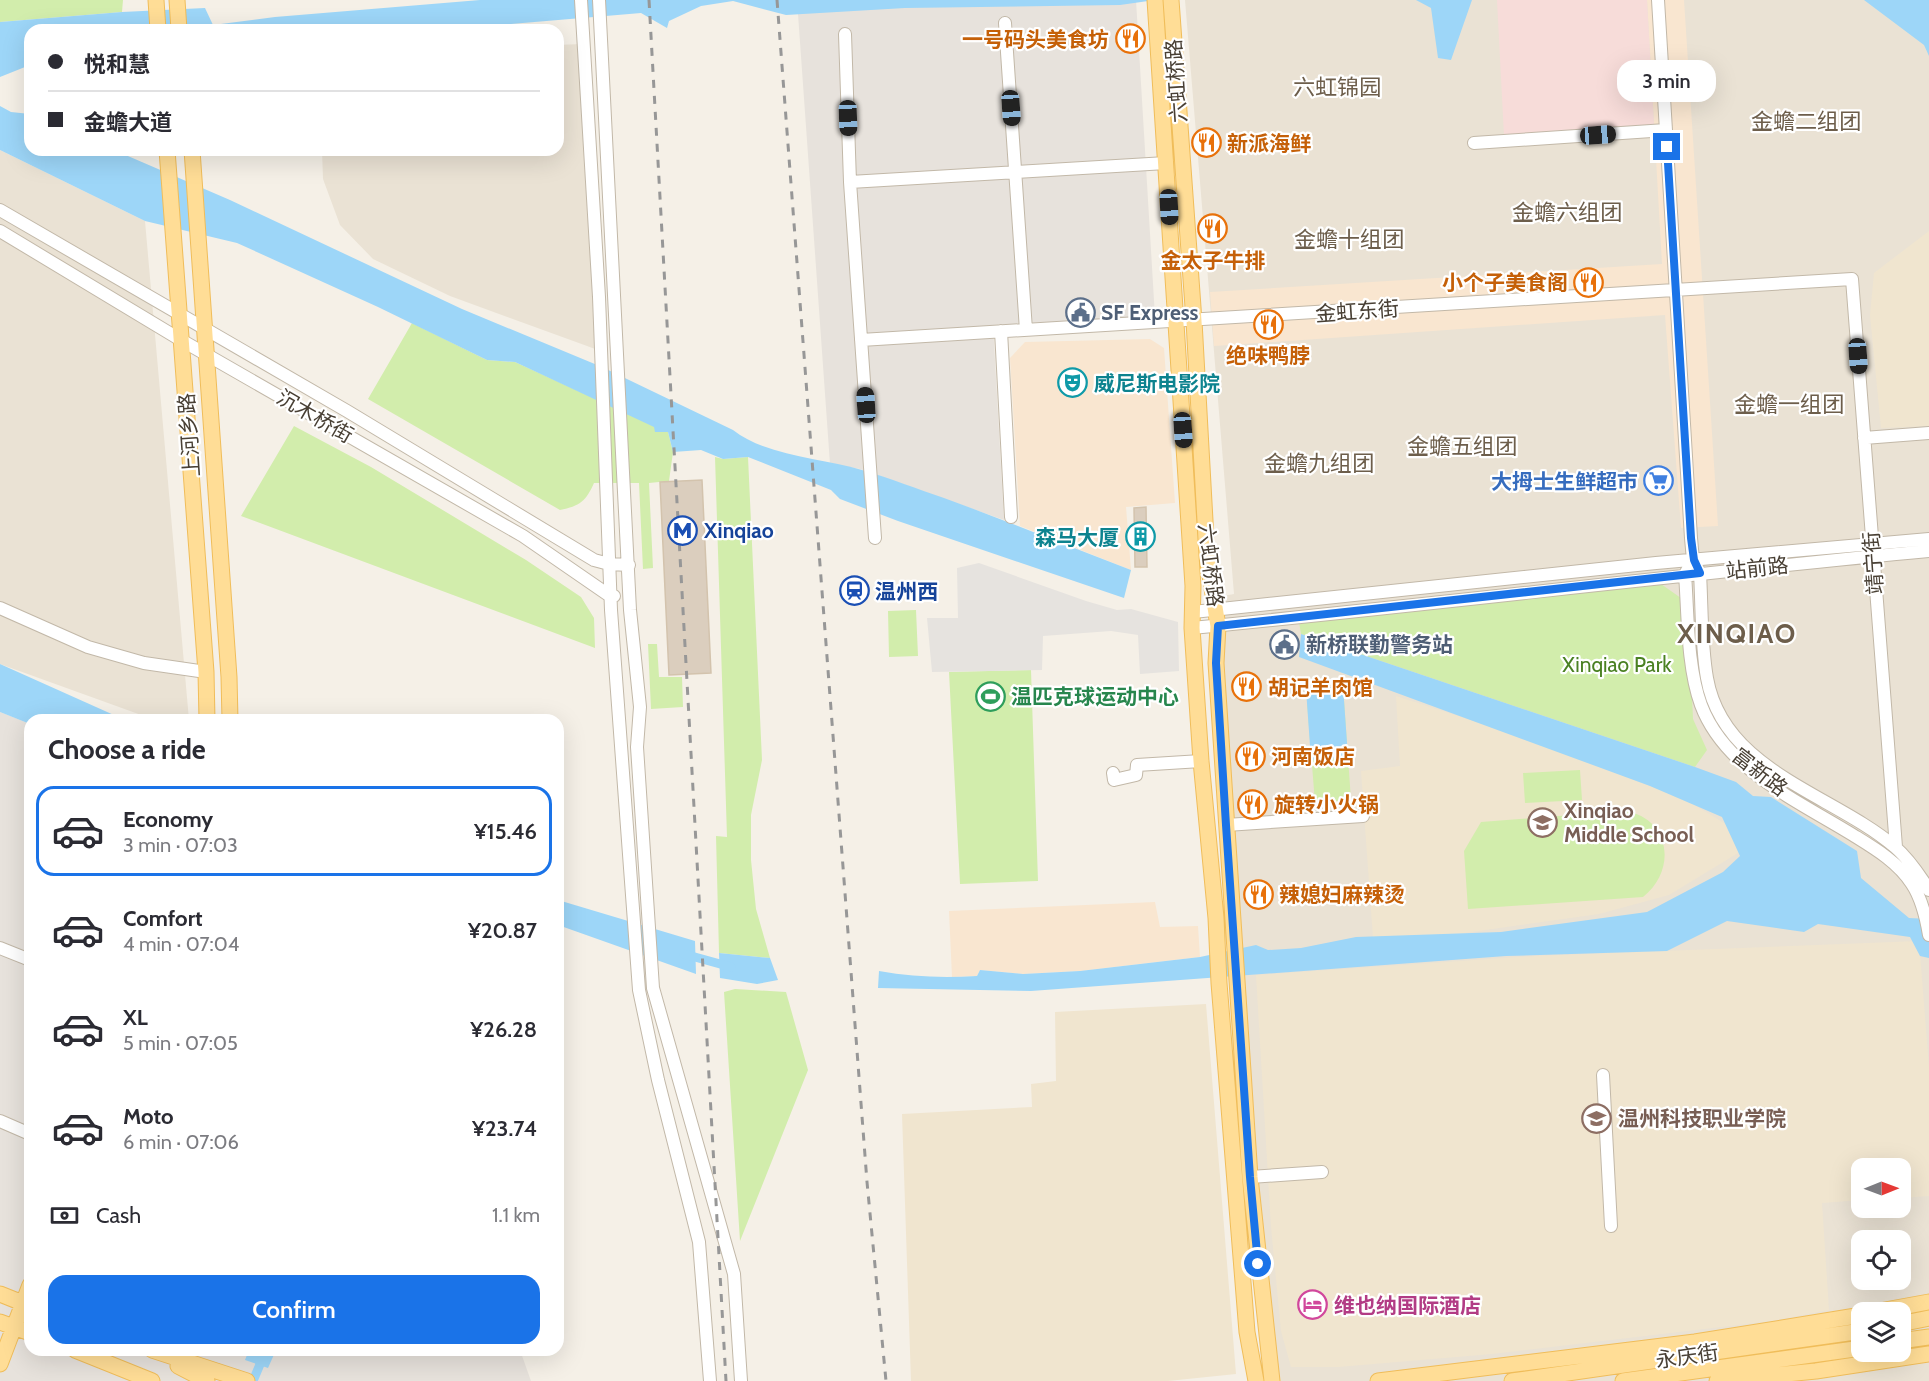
<!DOCTYPE html>
<meta charset="utf-8">
<style>
:root{--surface:#fff;--page:#f2f2f3;--text:#2b2b33;--muted:#7c7c81;--line:#e1e1e2;--accent:#1a73e8}
body{margin:0;font-family:Cabin,"Noto Sans SC",sans-serif;background:var(--page);color:var(--text);height:100vh;display:flex;flex-direction:column;font-size:22px;white-space:nowrap}
*{box-sizing:border-box;margin:0}
p{font-size:20px;color:var(--muted)}
.icon{flex:none;width:33px;height:33px;fill:none;stroke:currentColor;stroke-width:2;stroke-linecap:round;stroke-linejoin:round}
.map{position:relative;flex:1;overflow:hidden}
.details{position:absolute;left:24px;top:714px;width:540px;height:642px;display:flex;flex-direction:column;background:var(--surface);border-radius:18px;box-shadow:0 6px 24px #0002}
.details>*{flex:none}
.guide{position:absolute;left:24px;top:24px;width:540px;height:132px;border-radius:18px;box-shadow:0 6px 24px #0002;display:grid;align-content:center;height:132px;padding:0 24px;background:var(--surface)}
.needle{width:39px;rotate:89deg}
.controls{position:absolute;left:1851px;top:1158px;display:grid;gap:12px}
.controls a{display:grid;place-items:center;width:60px;height:60px;border-radius:12px;background:var(--surface);box-shadow:0 6px 24px #0002;font-size:30px}
.end{position:absolute;width:27px;height:27px;margin:-14px;border:8px solid #1a73e8;background:#fff;box-shadow:0 0 0 3px #fff}
.from{border-radius:50%}
.bubble{position:absolute;height:42px;border-radius:18px;background:var(--surface);box-shadow:0 6px 24px #0002;font-size:20px;font-weight:600;line-height:42px;text-align:center}
.car{position:absolute;width:18px;height:36px;margin:-18px -9px;border-radius:8px;box-shadow:0 0 4px 2px #0007;background:linear-gradient(#222 24%,#8ab4d8 0 40%,#222 0 76%,#8ab4d8 0 86%,#222 0)}
.guide b{display:flex;align-items:center;gap:21px;height:57px;font-size:22px}
.guide b+b{border-top:2px solid var(--line)}
.guide i{width:15px;height:15px;background:var(--text)}
ul{padding:0;list-style:none}
li{display:flex;align-items:center;gap:18px;height:90px;margin:0 12px 9px;padding:0 12px;border:3px solid transparent;border-radius:18px}
li div{flex:1}
li b{display:block;font-size:22px}
li em{font-style:normal;font-weight:600}
li.on{border-color:var(--accent)}
li>.icon{width:54px;height:54px;stroke-width:1.5}
h2{padding:0 24px;font-size:27px;line-height:72px}
.pay{display:flex;align-items:center;gap:15px;height:66px;padding:0 24px;font-size:22px}
.pay p{margin-inline-start:auto}
.button{display:flex;gap:12px;margin-top:auto;padding:12px 24px}
.button a{flex:1;height:69px;border-radius:18px;background:var(--accent);color:#fff;font-size:24px;font-weight:600;line-height:69px;text-align:center}
.map>svg:first-child{display:block}
</style>
<div class="map">
<svg width="1929" height="1381" viewBox="0 0 1929 1381">
<rect width="100%" height="100%" fill="#f5f0e7"/>
<!-- residential -->
<path fill="#eae2d4" fill-rule="evenodd" d="M1185,0H1929V1381H1274L1211,598L1234,594ZM1862,1168H1900V1208H1862ZM1862,1240H1900V1280H1862ZM1862,1312H1900V1352H1862Z
M581,44L598,350L450,296L373,259L340,225L323,179L322,150H558V45Z
M0,150L145,221L189,720H155L0,664Z"/>
<!-- commercial -->
<path fill="#f9e6d0" d="M1647,0H1684L1718,526L1681,528L1665,315L1214,346L1210,292L1662,264Z
M1150,339L1164,348L1175,503L1126,507L1131,570L1020,526L1010,358L1025,342Z
M1155,902L1160,927L1198,926L1200,957L1080,971L1023,974L980,970L977,976L952,977L949,911Z"/>
<!-- industrial -->
<path fill="#e7e2dc" d="M797,0H1136L1155,317L993,325L1004,520L860,469L830,464Z
M0,712L30,724V1350H520L531,1381H0Z"/>
<!-- education -->
<path fill="#f0e5cf" d="M1929,231V426L1881,428L1870,315L1874,273Z
M1396,696L1527,738L1688,801L1732,828L1738,853L1669,895L1599,914L1457,934L1373,938L1361,771L1400,766Z
M1919,941L1929,1067V1196L1901,1198L1900,1168H1862L1861,1200L1822,1203L1829,1310L1772,1321L1492,1354L1338,1367H1291L1281,1331L1271,1227L1256,975L1535,956Z
M1206,1004L1236,1374L1168,1381H911L902,1114L1032,1107L1031,1084L1056,1081L1055,1012Z"/>
<!-- medical -->
<path fill="#f7dcd9" d="M1497,0H1647L1654,125L1504,136Z"/>
<!-- green -->
<path fill="#d2edac" d="M0,0H123L122,12L0,22Z
M412,323L487,360L515,362L668,432L673,452L669,481L649,483L653,568L643,569L639,483H594C586,501 580,506 560,510L368,399Z
M294,426L371,467L526,560L581,597L594,618L595,648L241,516Z
M715,457L723,459L748,457L762,760L751,815V860L756,909L770,958L719,953L716,836L727,837Z
M1661,584L1688,603L1693,719L1707,750L1695,767L1301,634L1299,622Z
M916,610L918,656L889,657L888,611Z
M648,644H657L659,677H682L683,707L651,709Z
M1031,670L1038,881L960,884L949,672Z
M1343,686L1351,800L1315,803L1306,689Z
M1580,770L1582,800L1525,803L1523,773Z
M1623,811C1670,816 1678,870 1643,897L1468,909L1464,851L1481,822Z
M735,989L786,992L808,1070L740,1241L724,992Z"/>
<!-- parking -->
<path fill="#e6e3df" d="M979,563L1086,601L1117,610L1131,609L1178,622L1179,671L1140,674L1138,635L1111,631L1043,636L1042,670L932,672L927,618H958L957,568Z"/>
<!-- water -->
<path fill="#9dd6f8" d="M480,0H1155L1120,5L905,8L786,15L733,1L701,6L669,21L667,28L641,13L440,30H30V65L0,77V22L122,12L205,8L213,25L275,17Z
M1416,0H1472L1451,60L1438,58L1431,8Z
M1864,0H1929V56L1924,45Z
M0,106L11,112L30,114V150H114L230,200L462,309L602,367L733,430C766,456 821,458 862,470C890,478 917,489 944,498C1007,521 1069,546 1131,570L1124,598L898,521L840,499L831,490L748,457L723,459L701,450L673,452L668,432H655L654,427L515,362L487,360L378,307L237,243L145,221L0,150Z
M1301,634L1695,767L1736,782L1753,796L1771,797L1857,851L1861,878L1909,918L1929,919V958L1920,956L1910,937L1818,924L1804,932L1727,921L1667,951L1506,956L1031,991L878,988L879,971C912,977 943,978 977,976L980,970L1023,974L1080,971L1200,957L1256,945L1268,950L1301,948L1356,937L1501,932L1647,912L1723,872L1740,856L1722,817L1650,786L1299,657Z
M0,664L125,720H30V724L0,712Z
M1343,686L1348,757L1311,760L1306,689Z
M558,900L695,941L696,974L558,925Z
M719,953L770,958L778,980L757,984L720,978Z
M249,1350H276L268,1368L245,1360Z"/>
<g fill="none" stroke-linecap="round" stroke-linejoin="round">
<!-- canal -->
<path stroke="#9dd6f8" stroke-width="9" d="M684,954L731,967
M253,1381L266,1350"/>
</g>
<!-- building -->
<path fill="#dbcebe" stroke="#d3c3ad" stroke-width="1.5" d="M702,480L711,673L669,675L660,482Z
M1146,507L1147,567H1135L1134,508Z
M1294,635L1296,651L1275,653L1274,637Z"/>
<g fill="none" stroke-linecap="round" stroke-linejoin="round">
<defs>
<path id="minor" d="M581,0L599,297L611,610L639,990L658,1080L699,1242L710,1381
M599,0L630,610L640,707L637,747L653,988L734,1274L741,1381
M1658,0L1691,538L1693,560L1700,573C1702,608 1701,644 1707,678C1723,771 1833,794 1895,847C1909,859 1919,874 1929,890
M1005,23L1026,330
M845,34L850,182L875,538
M1474,143L1666,130
M850,182L1166,163
M0,210L347,411L594,560L609,564L629,565
M0,231L181,340L523,536L610,596H614
M1001,331L1011,517
M861,340L1852,279L1896,847
M1864,438L1929,433
M1688,569L1685,574C1688,614 1687,667 1701,705C1725,769 1798,801 1853,835C1874,848 1898,862 1912,884C1922,899 1926,917 1929,935
M0,608L88,647L144,663L206,672
M1193,612L1656,563L1929,539
M1192,628C1438,604 1683,574 1929,551
M1113,773L1114,780L1136,775L1137,765L1201,761
M1226,825L1363,816
M0,948L30,960
M1603,1075L1611,1226
M0,1121L30,1134
M1250,1177L1322,1172"/>
<path id="major" d="M156,0L158,30
M177,0L179,30
M1155,0L1193,586L1192,628L1201,761L1216,918L1219,983L1247,1332L1256,1381
M1171,0L1194,321L1207,557L1218,626L1216,663L1250,1177L1272,1381
M167,150L206,672L207,720
M192,150L229,677L230,720
M0,1294L30,1306
M1874,1312L1929,1302
M0,1322L30,1333
M1900,1324L1929,1318
M1900,1341L1929,1337
M75,1350L152,1381
M152,1350L247,1381
M0,1364L30,1285
M178,1366L207,1381
M1378,1381L1695,1342L1862,1315
M1512,1381L1862,1331
M1623,1381L1862,1348
M1717,1381L1816,1371L1929,1354"/>
</defs>
<!-- minor casing -->
<use href="#minor" stroke="#c2b8a8" stroke-width="14"/>
<!-- major casing -->
<use href="#major" stroke="#f0bd5a" stroke-width="17"/>
<!-- minor -->
<use href="#minor" stroke="#fff" stroke-width="12"/>
<!-- major -->
<use href="#major" stroke="#ffdd96" stroke-width="15"/>
<!-- rail -->
<path stroke="#979797" stroke-width="3" stroke-dasharray="8 8" stroke-linecap="butt" d="M649,0L726,1381
M777,0L867,1182L886,1381"/>
</g>
<g fill="none" stroke-linecap="round" stroke-linejoin="round">
<!-- route -->
<path stroke="#1a73e8" stroke-width="8" d="M1258,1264L1250,1177L1226,825L1216,663L1218,626L1700,573L1694,560L1691,538L1667,147"/>
</g>
<!-- icons -->
<defs>
<symbol id="restaurant-ring" viewBox="-11 -11 22 22"><circle r="9.5" fill="#fff" stroke="#e8710a" stroke-width="1.5"/><path d="M-5-6h1v4h1v-4h1v4h1v-4h1v5L-1.5 .5V6h-2V.5L-5-1ZM5-6V6H3V1.5H1.5Q1.5-4 5-6Z" fill="#e8710a"/></symbol>
<symbol id="civic-ring" viewBox="-11 -11 22 22"><circle r="9.5" fill="#fff" stroke="#5c6f8a" stroke-width="1.5"/><path d="M-.6-6.5H3V-4.5H.6V-3L4-1V1h2V6H-6V1h2V-1L-.6-3ZM-1.2 2.5V6h2.4V2.5Z" fill="#5c6f8a"/></symbol>
<symbol id="theatre-ring" viewBox="-11 -11 22 22"><circle r="9.5" fill="#fff" stroke="#0f9aa8" stroke-width="1.5"/><path d="M-5-5.5Q0-4 5-5.5V0Q5 5 0 6Q-5 5-5 0ZM-3.3-2.5H-1v1.5H-3.3ZM1-2.5H3.3v1.5H1ZM-2.8 1Q0 5.5 2.8 1Z" fill="#0f9aa8"/></symbol>
<symbol id="supermarket-ring" viewBox="-11 -11 22 22"><circle r="9.5" fill="#fff" stroke="#3f7fe0" stroke-width="1.5"/><path d="M-6-5.5h2.5l.6 2H6L4.5 2H-2.5L-4.4-4H-6ZM-1.5 3.2a1.3 1.3 0 1 0 .1 0ZM3 3.2a1.3 1.3 0 1 0 .1 0Z" fill="#3f7fe0"/></symbol>
<symbol id="metro-ring" viewBox="-11 -11 22 22"><circle r="9.5" fill="#fff" stroke="#1a4fb4" stroke-width="1.5"/><path d="M-5.5 5V-5H-3L0 0L3-5H5.5V5H3V-.5L0 4L-3-.5V5Z" fill="#1a4fb4"/></symbol>
<symbol id="building-ring" viewBox="-11 -11 22 22"><circle r="9.5" fill="#fff" stroke="#0f9aa8" stroke-width="1.5"/><path d="M-4-6H4V6H1V3H-1V6H-4ZM-2.5-4.3h1.7v1.8h-1.7ZM.8-4.3h1.7v1.8H.8ZM-2.5-1h1.7V.8h-1.7ZM.8-1h1.7V.8H.8Z" fill="#0f9aa8"/></symbol>
<symbol id="station-ring" viewBox="-11 -11 22 22"><circle r="9.5" fill="#fff" stroke="#1a4fb4" stroke-width="1.5"/><path d="M-3-6H3Q5-6 5-4V2Q5 4 3 4L4.5 6H3L1.5 4h-3L-3 6H-4.5L-3 4Q-5 4-5 2V-4Q-5-6-3-6ZM-3.5-4v3h7v-3ZM-3.5 1v1.5H-2V1ZM2 1v1.5H3.5V1Z" fill="#1a4fb4"/></symbol>
<symbol id="stadium-ring" viewBox="-11 -11 22 22"><circle r="9.5" fill="#fff" stroke="#2e9e5b" stroke-width="1.5"/><path d="M0-5a6.5 5 0 1 0 0 10a6.5 5 0 1 0 0-10ZM-3.5-1.8h7v3.6h-7Z" fill="#2e9e5b"/></symbol>
<symbol id="school-ring" viewBox="-11 -11 22 22"><circle r="9.5" fill="#fff" stroke="#8d6e63" stroke-width="1.5"/><path d="M0-5L7-2L0 1L-7-2ZM-4 1L0 2.5L4 1V4Q0 6-4 4Z" fill="#8d6e63"/></symbol>
<symbol id="university-ring" viewBox="-11 -11 22 22"><circle r="9.5" fill="#fff" stroke="#8d6e63" stroke-width="1.5"/><path d="M0-5L7-2L0 1L-7-2ZM-4 1L0 2.5L4 1V4Q0 6-4 4Z" fill="#8d6e63"/></symbol>
<symbol id="hotel-ring" viewBox="-11 -11 22 22"><circle r="9.5" fill="#fff" stroke="#d1479c" stroke-width="1.5"/><path d="M-6-4.5h1.5V1H6V5H4.5V3h-9V5H-6ZM-4 0a1.8 1.8 0 1 1 3.6 0ZM.5 0V-2.5h3Q6-2.5 6 0Z" fill="#d1479c"/></symbol>
</defs>
<g fill-rule="evenodd">
<use href="#restaurant-ring" x="1114" y="22" width="33" height="33"/>
<use href="#restaurant-ring" x="1190" y="126" width="33" height="33"/>
<use href="#restaurant-ring" x="1196" y="212" width="33" height="33"/>
<use href="#restaurant-ring" x="1572" y="266" width="33" height="33"/>
<use href="#civic-ring" x="1064" y="296" width="33" height="33"/>
<use href="#restaurant-ring" x="1252" y="308" width="33" height="33"/>
<use href="#theatre-ring" x="1056" y="366" width="33" height="33"/>
<use href="#supermarket-ring" x="1642" y="464" width="33" height="33"/>
<use href="#metro-ring" x="666" y="514" width="33" height="33"/>
<use href="#building-ring" x="1124" y="520" width="33" height="33"/>
<use href="#station-ring" x="838" y="574" width="33" height="33"/>
<use href="#civic-ring" x="1268" y="628" width="33" height="33"/>
<use href="#restaurant-ring" x="1230" y="670" width="33" height="33"/>
<use href="#stadium-ring" x="974" y="680" width="33" height="33"/>
<use href="#restaurant-ring" x="1234" y="740" width="33" height="33"/>
<use href="#restaurant-ring" x="1236" y="788" width="33" height="33"/>
<use href="#school-ring" x="1526" y="806" width="33" height="33"/>
<use href="#restaurant-ring" x="1242" y="878" width="33" height="33"/>
<use href="#university-ring" x="1580" y="1102" width="33" height="33"/>
<use href="#hotel-ring" x="1296" y="1288" width="33" height="33"/>
</g>
<g text-anchor="middle" dominant-baseline="central" stroke-width="4.5" stroke-linejoin="round" paint-order="stroke">
<!-- food labels -->
<g font-size="21" font-weight="bold" fill="#c56008" stroke="#fff" text-anchor="start">
<text x="1109" y="39" text-anchor="end">一号码头美食坊</text>
<text x="1227" y="143">新派海鲜</text>
<text x="1213" y="260" text-anchor="middle">金太子牛排</text>
<text x="1568" y="282" text-anchor="end">小个子美食阁</text>
<text x="1268" y="355" text-anchor="middle">绝味鸭脖</text>
<text x="1268" y="687">胡记羊肉馆</text>
<text x="1271" y="756">河南饭店</text>
<text x="1274" y="804">旋转小火锅</text>
<text x="1279" y="894">辣媳妇麻辣烫</text>
</g>
<!-- street labels -->
<g font-size="21" fill="#494035" stroke="#fff">
<text transform="translate(1176 81) rotate(-94)">六虹桥路</text>
<text transform="translate(1357 311) rotate(-4)">金虹东街</text>
<text transform="translate(315 416) rotate(30)">沉木桥街</text>
<text transform="translate(189 435) rotate(-94)">上河乡路</text>
<text transform="translate(1873 563) rotate(-94)">靖宁街</text>
<text transform="translate(1211 565) rotate(83)">六虹桥路</text>
<text transform="translate(1757 568) rotate(-6)">站前路</text>
<text transform="translate(1760 772) rotate(38)">富新路</text>
<text transform="translate(1687 1356) rotate(-8)">永庆街</text>
</g>
<!-- service labels -->
<g font-size="21" font-weight="bold" fill="#4e5e75" stroke="#fff" text-anchor="start">
<text x="1101" y="312">SF Express</text>
<text x="1306" y="644">新桥联勤警务站</text>
</g>
<!-- culture labels -->
<g font-size="21" font-weight="bold" fill="#0d838f" stroke="#fff" text-anchor="start">
<text x="1094" y="383">威尼斯电影院</text>
<text x="1119" y="537" text-anchor="end">森马大厦</text>
</g>
<!-- shop labels -->
<g font-size="21" font-weight="bold" fill="#366cbe" stroke="#fff" text-anchor="end">
<text x="1638" y="481">大拇士生鲜超市</text>
</g>
<!-- transit labels -->
<g font-size="21" font-weight="bold" fill="#164399" stroke="#fff" text-anchor="start">
<text x="704" y="530">Xinqiao</text>
<text x="875" y="591">温州西</text>
</g>
<!-- park labels -->
<g font-size="21" fill="#4a8122" stroke="#fff">
<text x="1617" y="664">Xinqiao Park</text>
</g>
<!-- leisure labels -->
<g font-size="21" font-weight="bold" fill="#27864d" stroke="#fff" text-anchor="start">
<text x="1011" y="696">温匹克球运动中心</text>
</g>
<!-- education labels -->
<g font-size="21" font-weight="bold" fill="#785e54" stroke="#fff" text-anchor="start">
<text x="1564" y="810">Xinqiao<tspan x="1564" dy="24">Middle School</tspan></text>
<text x="1618" y="1118">温州科技职业学院</text>
</g>
<!-- hotel labels -->
<g font-size="21" font-weight="bold" fill="#b23c85" stroke="#fff" text-anchor="start">
<text x="1334" y="1305">维也纳国际酒店</text>
</g>
<!-- neighbourhood labels -->
<g font-size="22" fill="#6d5e4b" stroke="#fff">
<text x="1337" y="87">六虹锦园</text>
<text x="1806" y="121">金蟾二组团</text>
<text x="1567" y="212">金蟾六组团</text>
<text x="1349" y="239">金蟾十组团</text>
<text x="1789" y="404">金蟾一组团</text>
<text x="1462" y="446">金蟾五组团</text>
<text x="1319" y="463">金蟾九组团</text>
</g>
<!-- district labels -->
<g font-size="27" font-weight="bold" letter-spacing="1.5" fill="#6d5e4b" stroke="#fff">
<text x="1737" y="633">XINQIAO</text>
</g>
</g>
</svg>
<div class="controls">
<a><svg class="needle" viewBox="-14 -14 28 28"><path d="M0-13l5 13h-10z" fill="#e53935"/><path d="M0 13l5-13h-10z" fill="#7c7c81"/></svg></a>
<a><svg class="icon" aria-label="locate" viewBox="0 0 24 24"><circle cx="12" cy="12" r="6"/><path d="M12 2v4M12 18v4M2 12h4M18 12h4"/></svg></a>
<a><svg class="icon" aria-label="layers" viewBox="0 0 24 24"><path d="M12 4l9 5-9 5-9-5zM3 14l9 5 9-5"/></svg></a>
</div>
<i class="end from" style="left:1258px;top:1264px"></i>
<i class="end" style="left:1667px;top:147px"></i>
<div class="bubble" style="left:1617px;top:60px;width:99px">3 min</div>
<i class="car" style="left:1011px;top:108px;rotate:176deg"></i>
<i class="car" style="left:848px;top:118px;rotate:178deg"></i>
<i class="car" style="left:1598px;top:135px;rotate:86deg"></i>
<i class="car" style="left:1169px;top:207px;rotate:177deg"></i>
<i class="car" style="left:1858px;top:356px;rotate:176deg"></i>
<i class="car" style="left:866px;top:405px;rotate:356deg"></i>
<i class="car" style="left:1183px;top:430px;rotate:176deg"></i>
<div class="guide">
<b><i class="from"></i>悦和慧</b>
<b><i></i>金蟾大道</b>
</div>
<section class="details">
<h2>Choose a ride</h2>
<ul>
<li class="on"><svg class="icon" aria-label="car" viewBox="0 0 24 24"><path d="M5 17H2v-5l4-1 3-4h7l3 4 3 1v5h-3M9 17h6M6 11h13"/><circle cx="7" cy="17" r="2"/><circle cx="17" cy="17" r="2"/></svg><div><b>Economy</b><p>3 min · 07:03</p></div><em>¥15.46</em></li>
<li><svg class="icon" aria-label="car" viewBox="0 0 24 24"><path d="M5 17H2v-5l4-1 3-4h7l3 4 3 1v5h-3M9 17h6M6 11h13"/><circle cx="7" cy="17" r="2"/><circle cx="17" cy="17" r="2"/></svg><div><b>Comfort</b><p>4 min · 07:04</p></div><em>¥20.87</em></li>
<li><svg class="icon" aria-label="car" viewBox="0 0 24 24"><path d="M5 17H2v-5l4-1 3-4h7l3 4 3 1v5h-3M9 17h6M6 11h13"/><circle cx="7" cy="17" r="2"/><circle cx="17" cy="17" r="2"/></svg><div><b>XL</b><p>5 min · 07:05</p></div><em>¥26.28</em></li>
<li><svg class="icon" aria-label="car" viewBox="0 0 24 24"><path d="M5 17H2v-5l4-1 3-4h7l3 4 3 1v5h-3M9 17h6M6 11h13"/><circle cx="7" cy="17" r="2"/><circle cx="17" cy="17" r="2"/></svg><div><b>Moto</b><p>6 min · 07:06</p></div><em>¥23.74</em></li>
</ul>
<div class="pay"><svg class="icon" aria-label="cash" viewBox="0 0 24 24"><path d="M3 7h18v10H3z"/><circle cx="12" cy="12" r="2"/></svg>Cash<p>1.1 km</p></div>
<div class="button"><a>Confirm</a></div>
</section>
</div>
